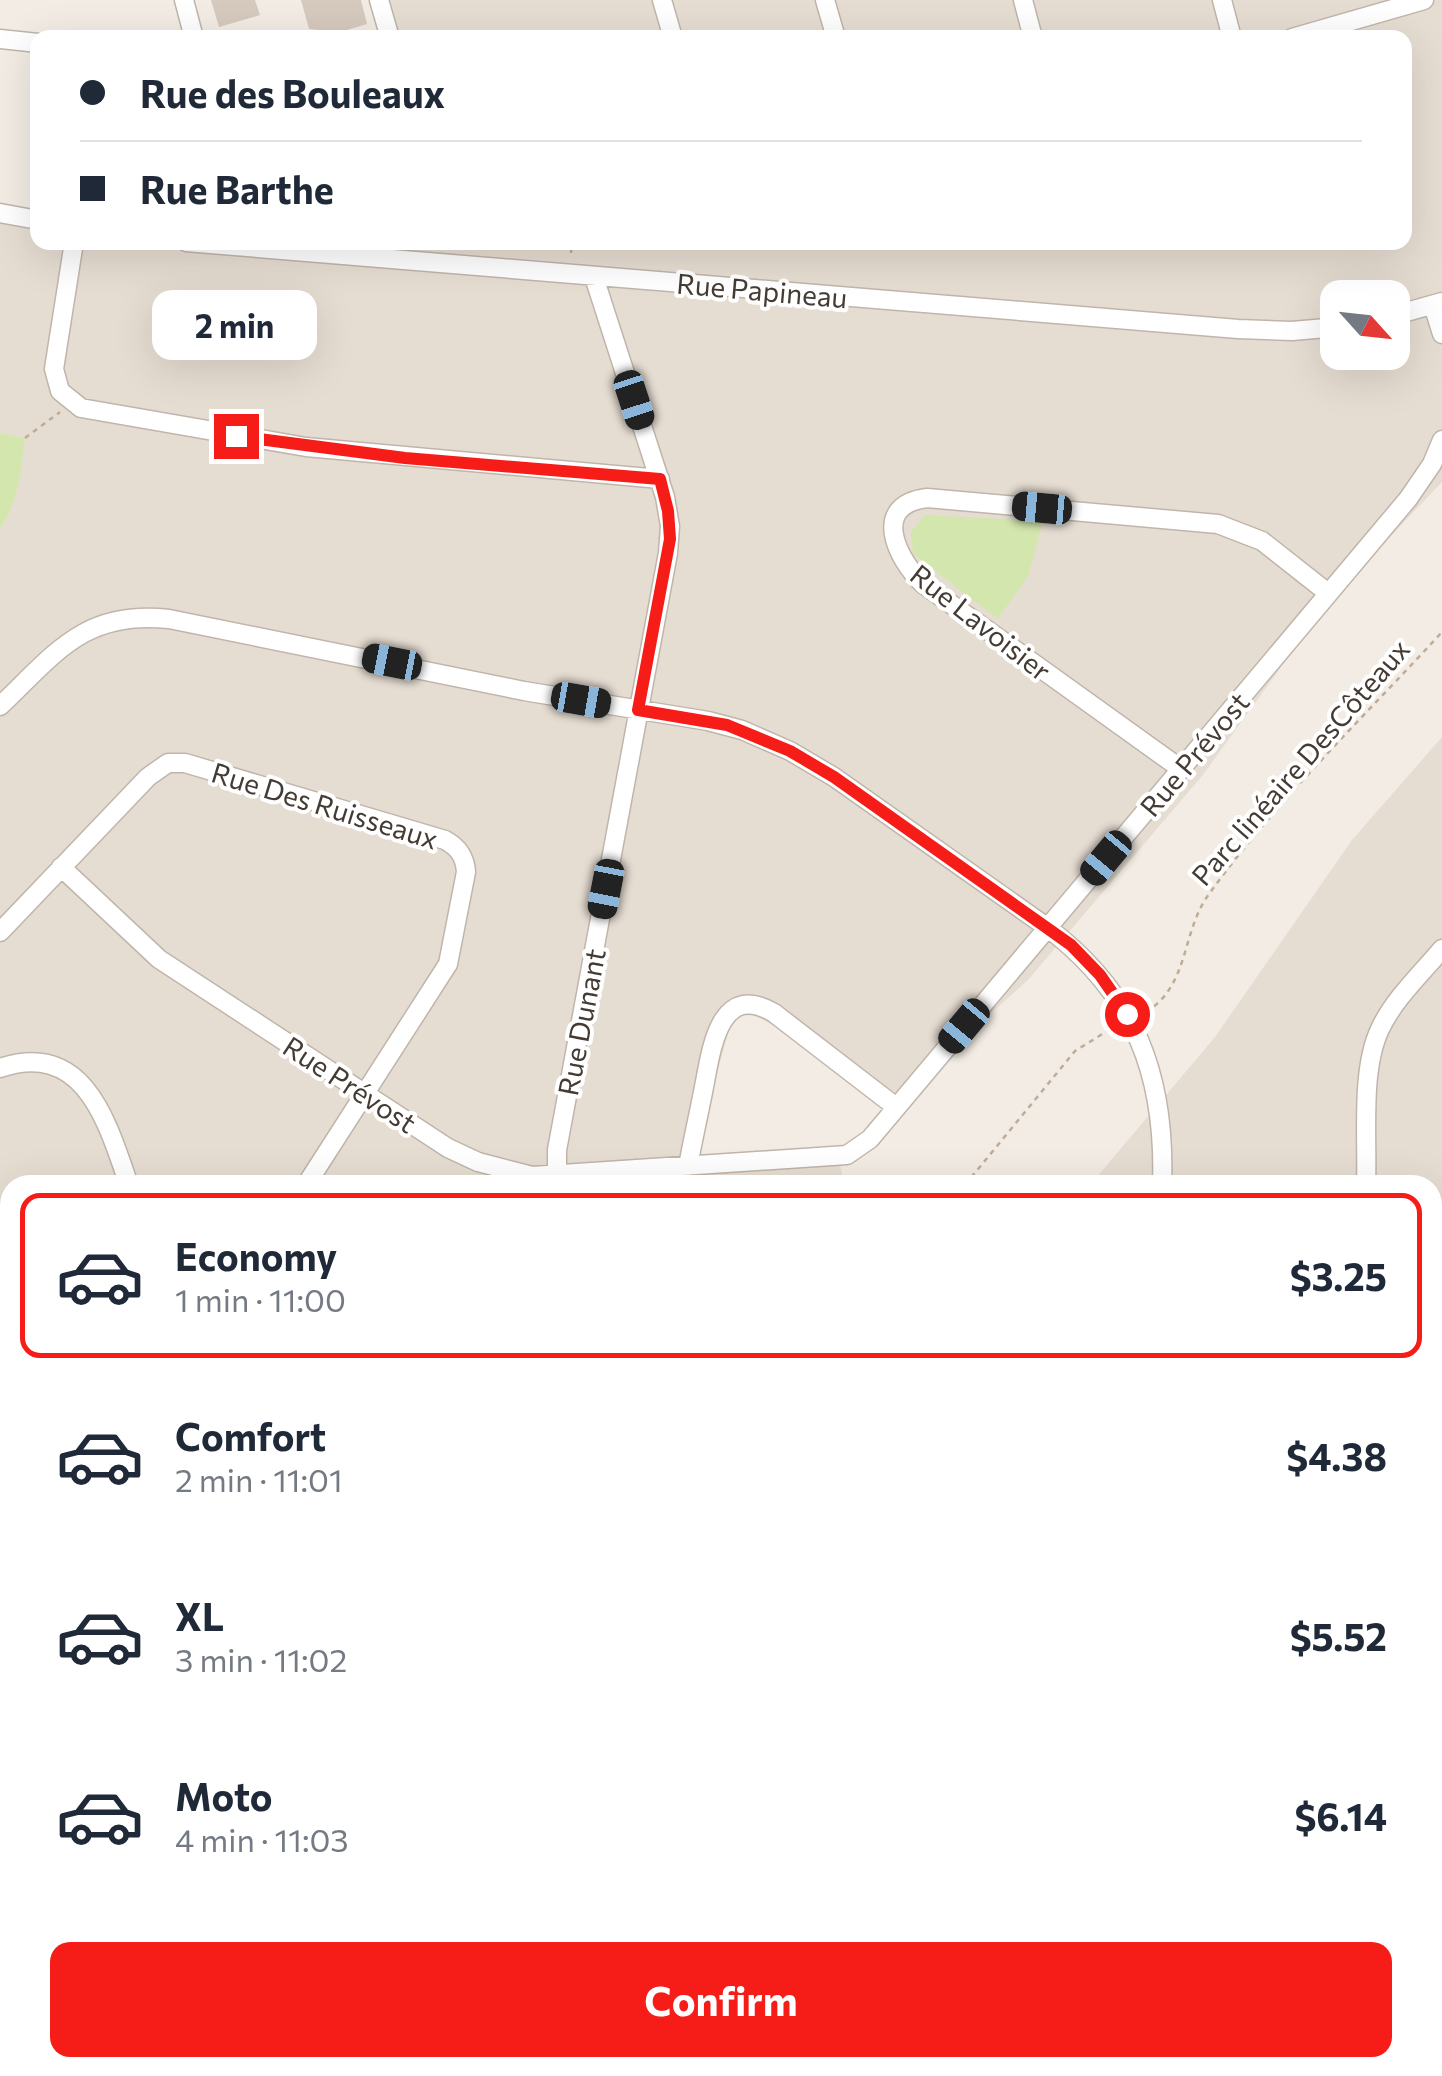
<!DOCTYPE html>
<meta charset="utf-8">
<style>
:root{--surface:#fff;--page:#f2f2f3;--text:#1f2937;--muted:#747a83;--line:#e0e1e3;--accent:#f61c17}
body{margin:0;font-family:Commissioner,sans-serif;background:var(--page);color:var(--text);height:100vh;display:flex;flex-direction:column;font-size:38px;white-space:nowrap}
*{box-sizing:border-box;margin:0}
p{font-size:32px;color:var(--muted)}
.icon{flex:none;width:55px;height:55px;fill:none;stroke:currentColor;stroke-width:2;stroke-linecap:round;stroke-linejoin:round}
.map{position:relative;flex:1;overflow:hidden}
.sheet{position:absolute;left:0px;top:1175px;width:1442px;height:902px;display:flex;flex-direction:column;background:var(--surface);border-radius:30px 30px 0 0;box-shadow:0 10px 40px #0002}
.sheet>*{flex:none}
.banner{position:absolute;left:30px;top:30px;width:1382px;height:220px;border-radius:20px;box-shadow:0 10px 40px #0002;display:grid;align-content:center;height:220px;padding:0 50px;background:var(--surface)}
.needle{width:65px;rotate:117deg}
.fabs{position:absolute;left:1320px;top:280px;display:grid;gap:20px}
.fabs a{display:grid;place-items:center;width:90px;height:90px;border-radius:20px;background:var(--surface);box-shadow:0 10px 40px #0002;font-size:50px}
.end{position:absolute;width:45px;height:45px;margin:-22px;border:12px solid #f61c17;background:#fff;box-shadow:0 0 0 5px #fff}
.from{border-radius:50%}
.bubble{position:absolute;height:70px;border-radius:20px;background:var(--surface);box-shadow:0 10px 40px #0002;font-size:32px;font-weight:700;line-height:70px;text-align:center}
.car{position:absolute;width:30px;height:60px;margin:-30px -15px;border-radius:12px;box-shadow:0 0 8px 2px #0007;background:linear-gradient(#222 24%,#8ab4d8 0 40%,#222 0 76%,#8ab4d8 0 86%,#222 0)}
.banner b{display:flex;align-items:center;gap:35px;height:95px;font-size:38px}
.banner b+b{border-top:2px solid var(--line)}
.banner i{width:25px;height:25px;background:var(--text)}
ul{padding:18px 0 0;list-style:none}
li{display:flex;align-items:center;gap:30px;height:165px;margin:0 20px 15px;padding:0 30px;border:5px solid transparent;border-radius:20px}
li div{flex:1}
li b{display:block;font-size:38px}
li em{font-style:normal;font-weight:700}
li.selected{border-color:var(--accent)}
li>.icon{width:90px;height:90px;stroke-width:1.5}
.action{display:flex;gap:20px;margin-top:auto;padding:20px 50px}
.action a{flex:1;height:115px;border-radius:20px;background:var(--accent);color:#fff;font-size:40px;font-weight:700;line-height:115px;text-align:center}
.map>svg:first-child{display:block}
</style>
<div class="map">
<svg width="1442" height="2076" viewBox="0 0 1442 2076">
<rect width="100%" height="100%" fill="#f2ece4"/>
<!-- residential -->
<path fill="#e6ddd2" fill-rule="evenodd" d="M376,0H1442V482L1329,601L1202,776L1028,980L900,1095L736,1005L692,1163L837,1147L844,1185H10V1241L0,1244V206L37,212L38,242H1405V38H386ZM1338,298H1392V352H1338Z
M1442,737V2076H1020L1026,2068H1432V1185H1090L1215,1037L1352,840Z
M0,1938L10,1942V2068H16L14,2076H0Z
M429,2068H817L810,2076H417Z"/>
<!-- education -->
<path fill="#ebdfce" d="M0,1437L10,1445V1637L1,1648Z"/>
<!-- green -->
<path fill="#d3e6ad" d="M0,433L25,438C21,469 19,502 0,528Z
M925,515L1043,521L1028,576L998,619L913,554L911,532Z
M10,1249V1432L0,1424V1252Z
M10,1692V1940L0,1936V1704Z
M16,2068H116L107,2076H14Z
M278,2068H429L417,2076H270Z"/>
<!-- building -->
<path fill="#d6c9bd" d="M211,0H255L260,15L219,27Z
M301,0H361L367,24L340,32L309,29Z"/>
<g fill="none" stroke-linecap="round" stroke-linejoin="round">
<defs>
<path id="minor" d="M184,0L194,38
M379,0L390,38
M662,0L673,38
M825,0L836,38
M1023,0L1033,38
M1222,0L1232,38
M1292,38L1424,0
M0,39L38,43
M0,213L38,220
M74,242L54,369L60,391L81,408L306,447L660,479
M186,242L1238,329L1292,331L1338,327
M1433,305L1442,334
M1392,316L1442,302
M0,706C56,653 84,610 169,619L524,691L708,721L742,730L790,751L834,777L1048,928C1136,995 1166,1077 1162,1185
M1181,769L923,584C897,559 870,505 927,498L1218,524L1262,541L1328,593
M61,867L159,959L448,1148L478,1162L532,1176L847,1155L870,1139L1408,499L1432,464L1442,440
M0,932L148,777L168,763H185L445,840C458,847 465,856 466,872L448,964L306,1185
M0,1068C85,1040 107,1122 129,1185
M688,1166C693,1139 699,1113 704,1087C711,1051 719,980 774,1013L896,1107
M557,1184V1150L668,553L670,526L665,497L594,277
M1366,1185C1368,1139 1360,1071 1380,1029C1394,999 1421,974 1442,949
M0,1225L10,1221
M1432,1363L1442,1357
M1432,1611L1442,1605
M1432,1823L1442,1825
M0,1975H10
M776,2068L786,2076
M21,2076L23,2068
M808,2076L815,2068"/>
</defs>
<!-- minor casing -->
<use href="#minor" stroke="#c0b5aa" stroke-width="21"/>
<!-- path -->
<path stroke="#beac98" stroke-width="2.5" stroke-dasharray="5 5" stroke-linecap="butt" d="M571,253L572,242
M25,438L60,412
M1146,1012C1190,985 1181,932 1209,894C1275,802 1365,716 1442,632
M965,1185L1075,1051L1112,1028
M0,1644L10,1652
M0,1725L10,1713
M0,1803L10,1800
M210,2076L211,2068
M355,2076L365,2068"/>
<!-- minor -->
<use href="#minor" stroke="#fff" stroke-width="18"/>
</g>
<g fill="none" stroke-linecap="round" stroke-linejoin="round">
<!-- route -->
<path stroke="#f61c17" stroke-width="12" d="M236,436L405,458L660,479L668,511L670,539L638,710L727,725L790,751L834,777L1071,945L1100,975L1127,1014"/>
</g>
<g text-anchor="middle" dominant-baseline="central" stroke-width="8" stroke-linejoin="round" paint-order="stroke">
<!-- street labels -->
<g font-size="28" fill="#443c34" stroke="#fff">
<text transform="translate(762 290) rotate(5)">Rue Papineau</text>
<text transform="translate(981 622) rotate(38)">Rue Lavoisier</text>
<text transform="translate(1194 754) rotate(-50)">Rue Prévost</text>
<text transform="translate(1300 762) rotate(-49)">Parc linéaire DesCôteaux</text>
<text transform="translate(325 805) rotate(17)">Rue Des Ruisseaux</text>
<text transform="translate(581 1022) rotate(-79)">Rue Dunant</text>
<text transform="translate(350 1084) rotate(33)">Rue Prévost</text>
</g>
</g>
</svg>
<div class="fabs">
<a><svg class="needle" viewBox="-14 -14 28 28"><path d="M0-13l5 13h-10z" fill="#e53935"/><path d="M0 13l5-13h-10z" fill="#747a83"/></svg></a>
</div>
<i class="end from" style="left:1127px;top:1014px"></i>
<i class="end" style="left:236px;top:436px"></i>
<div class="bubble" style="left:152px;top:290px;width:165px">2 min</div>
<i class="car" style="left:634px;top:400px;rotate:162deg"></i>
<i class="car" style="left:1042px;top:508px;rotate:275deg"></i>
<i class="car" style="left:392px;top:662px;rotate:281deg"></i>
<i class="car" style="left:581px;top:700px;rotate:100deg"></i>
<i class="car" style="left:1106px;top:858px;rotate:220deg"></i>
<i class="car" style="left:606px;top:889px;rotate:191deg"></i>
<i class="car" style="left:964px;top:1026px;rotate:220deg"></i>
<div class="banner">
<b><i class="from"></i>Rue des Bouleaux</b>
<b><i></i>Rue Barthe</b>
</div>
<section class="sheet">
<ul>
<li class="selected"><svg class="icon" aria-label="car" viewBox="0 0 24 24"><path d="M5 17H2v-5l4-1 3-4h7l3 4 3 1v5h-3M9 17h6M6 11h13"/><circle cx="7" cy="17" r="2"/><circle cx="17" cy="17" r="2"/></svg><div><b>Economy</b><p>1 min · 11:00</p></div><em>$3.25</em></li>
<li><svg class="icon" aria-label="car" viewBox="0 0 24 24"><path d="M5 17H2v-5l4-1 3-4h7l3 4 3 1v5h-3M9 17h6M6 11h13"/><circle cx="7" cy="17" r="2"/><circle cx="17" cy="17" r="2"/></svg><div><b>Comfort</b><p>2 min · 11:01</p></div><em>$4.38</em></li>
<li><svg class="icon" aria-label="car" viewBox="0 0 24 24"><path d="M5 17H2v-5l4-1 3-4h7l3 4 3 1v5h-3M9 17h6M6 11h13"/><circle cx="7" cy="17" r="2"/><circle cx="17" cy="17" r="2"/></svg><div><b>XL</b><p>3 min · 11:02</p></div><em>$5.52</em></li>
<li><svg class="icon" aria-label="car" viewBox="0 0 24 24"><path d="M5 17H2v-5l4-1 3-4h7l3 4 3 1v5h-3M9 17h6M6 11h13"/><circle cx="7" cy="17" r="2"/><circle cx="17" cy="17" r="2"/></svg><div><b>Moto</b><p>4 min · 11:03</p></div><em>$6.14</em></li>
</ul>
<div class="action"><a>Confirm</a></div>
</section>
</div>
